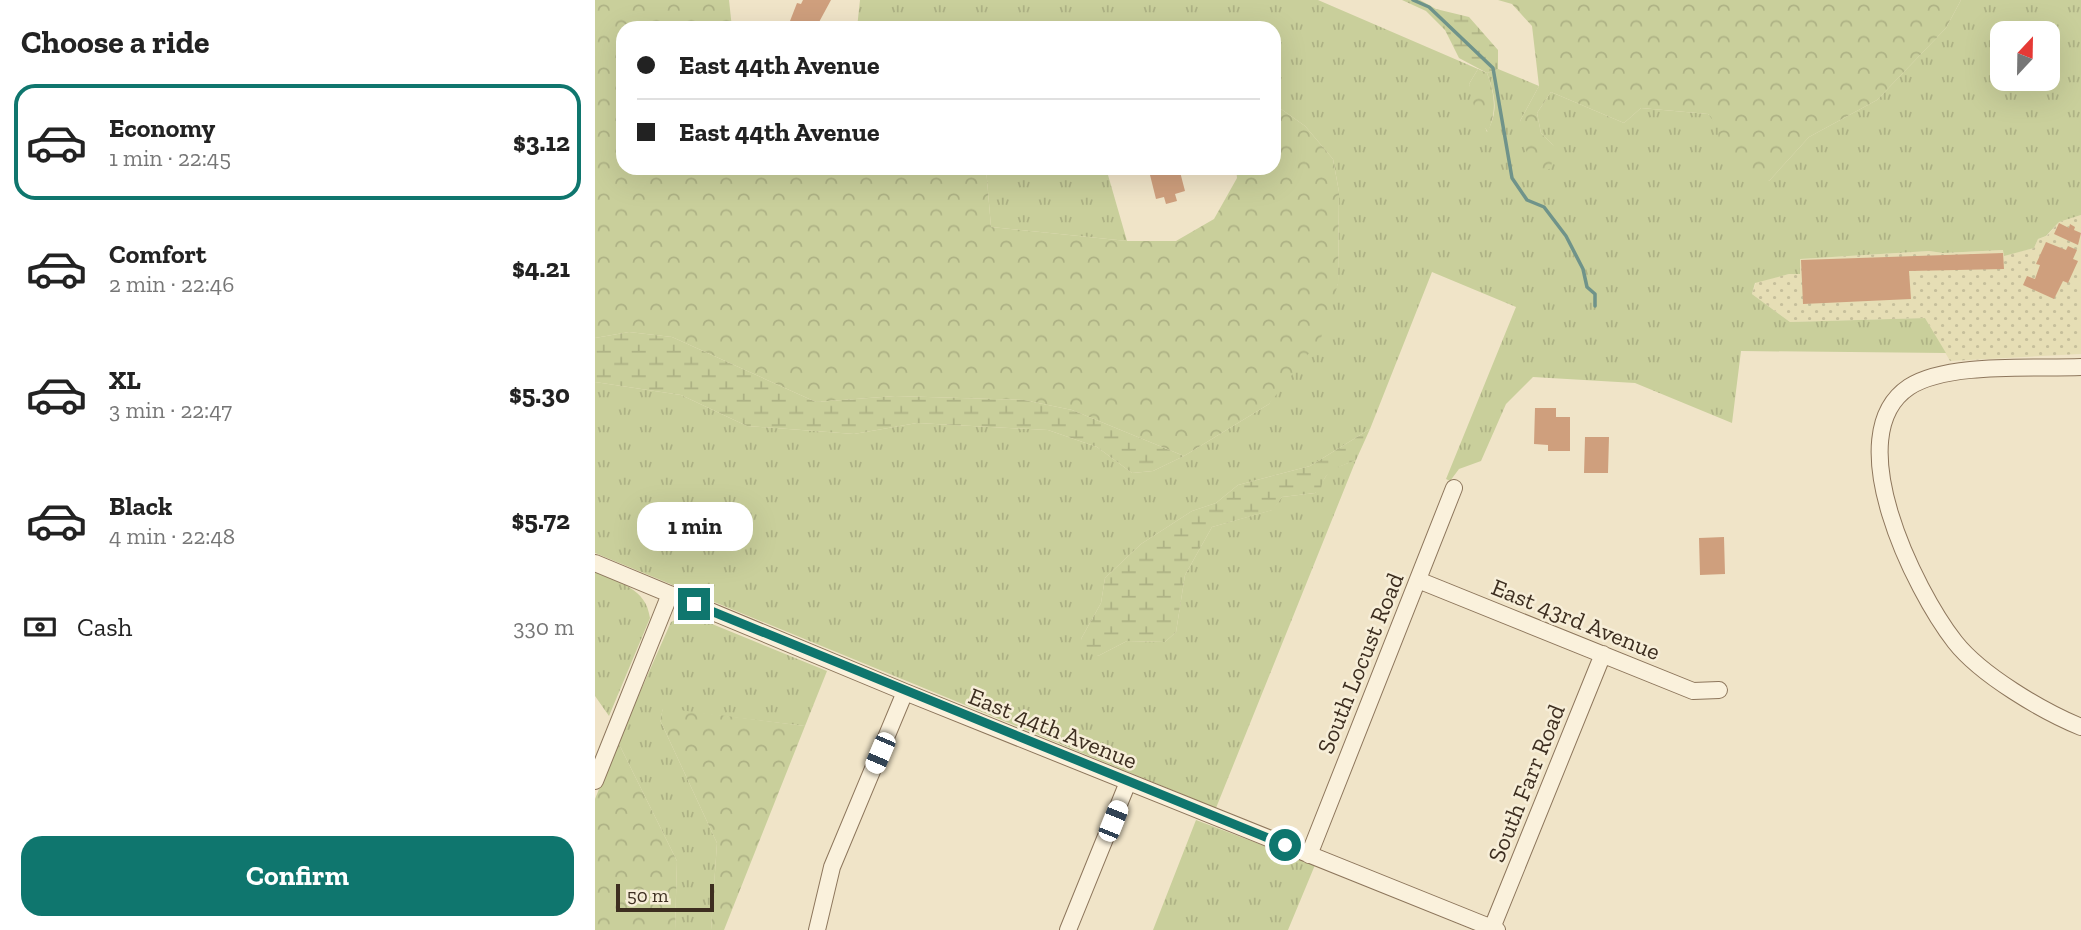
<!DOCTYPE html>
<meta charset="utf-8">
<style>
:root{--surface:#fff;--page:#f6f6f6;--text:#222;--muted:#767676;--line:#e0e0e0;--accent:#0f766e}
body{margin:0;font-family:"Zilla Slab",serif;background:var(--page);color:var(--text);height:100vh;display:flex;flex-direction:column;font-size:26px;white-space:nowrap}
*{box-sizing:border-box;margin:0}
p{font-size:23px;color:var(--muted)}
.icon{flex:none;width:38px;height:38px;fill:none;stroke:currentColor;stroke-width:2;stroke-linecap:round;stroke-linejoin:round}
.map{position:relative;flex:1;overflow:hidden}
.side{display:flex;flex-direction:column;background:var(--surface);width:595px}
.side>*{flex:none}
.banner{position:absolute;left:21px;top:21px;width:665px;height:154px;border-radius:21px;box-shadow:0 7px 28px #0002;display:grid;align-content:center;height:154px;padding:0 21px;background:var(--surface)}
.needle{width:46px;rotate:22deg}
.buttons{position:absolute;left:1395px;top:21px;display:grid;gap:14px}
.buttons a{display:grid;place-items:center;width:70px;height:70px;border-radius:14px;background:var(--surface);box-shadow:0 7px 28px #0002;font-size:35px}
.scale{position:absolute;left:21px;bottom:18px;width:98px;box-sizing:border-box;padding-left:7px;border:4px solid #3d2e20;border-top:0;font-size:19px;line-height:24px;white-space:nowrap;color:#3d2e20;-webkit-text-stroke:5px #f7eed8;paint-order:stroke}
.end{position:absolute;width:32px;height:32px;margin:-16px;border:9px solid #0f766e;background:#fff;box-shadow:0 0 0 4px #fff}
.from{border-radius:50%}
.bubble{position:absolute;height:49px;border-radius:21px;background:var(--surface);box-shadow:0 7px 28px #0002;font-size:23px;font-weight:700;line-height:49px;text-align:center}
.car{position:absolute;width:21px;height:42px;margin:-21px -10px;border-radius:9px;box-shadow:0 0 5px 2px #0007;background:linear-gradient(#fff 24%,#345 0 40%,#fff 0 76%,#345 0 86%,#fff 0)}
.banner b{display:flex;align-items:center;gap:24px;height:66px;font-size:26px}
.banner b+b{border-top:2px solid var(--line)}
.banner i{width:18px;height:18px;background:var(--text)}
ul{padding:0;list-style:none}
li{display:flex;align-items:center;gap:21px;height:116px;margin:0 14px 10px;padding:0 7px;border:4px solid transparent;border-radius:21px}
li div{flex:1}
li b{display:block;font-size:26px}
li em{font-style:normal;font-weight:700}
li.on{border-color:var(--accent)}
li>.icon{width:63px;height:63px;stroke-width:1.5}
h2{padding:0 21px;font-size:32px;line-height:84px}
.pay{display:flex;align-items:center;gap:18px;height:77px;padding:0 21px;font-size:26px}
.pay p{margin-inline-start:auto}
.button{display:flex;gap:14px;margin-top:auto;padding:14px 21px}
.button a{flex:1;height:80px;border-radius:21px;background:var(--accent);color:#fff;font-size:28px;font-weight:700;line-height:80px;text-align:center}
main{display:flex;flex:1;min-height:0}
.map>svg:first-child{display:block}
</style>
<main>
<section class="side">
<h2>Choose a ride</h2>
<ul>
<li class="on"><svg class="icon" aria-label="car" viewBox="0 0 24 24"><path d="M5 17H2v-5l4-1 3-4h7l3 4 3 1v5h-3M9 17h6M6 11h13"/><circle cx="7" cy="17" r="2"/><circle cx="17" cy="17" r="2"/></svg><div><b>Economy</b><p>1 min · 22:45</p></div><em>$3.12</em></li>
<li><svg class="icon" aria-label="car" viewBox="0 0 24 24"><path d="M5 17H2v-5l4-1 3-4h7l3 4 3 1v5h-3M9 17h6M6 11h13"/><circle cx="7" cy="17" r="2"/><circle cx="17" cy="17" r="2"/></svg><div><b>Comfort</b><p>2 min · 22:46</p></div><em>$4.21</em></li>
<li><svg class="icon" aria-label="car" viewBox="0 0 24 24"><path d="M5 17H2v-5l4-1 3-4h7l3 4 3 1v5h-3M9 17h6M6 11h13"/><circle cx="7" cy="17" r="2"/><circle cx="17" cy="17" r="2"/></svg><div><b>XL</b><p>3 min · 22:47</p></div><em>$5.30</em></li>
<li><svg class="icon" aria-label="car" viewBox="0 0 24 24"><path d="M5 17H2v-5l4-1 3-4h7l3 4 3 1v5h-3M9 17h6M6 11h13"/><circle cx="7" cy="17" r="2"/><circle cx="17" cy="17" r="2"/></svg><div><b>Black</b><p>4 min · 22:48</p></div><em>$5.72</em></li>
</ul>
<div class="pay"><svg class="icon" aria-label="cash" viewBox="0 0 24 24"><path d="M3 7h18v10H3z"/><circle cx="12" cy="12" r="2"/></svg>Cash<p>330 m</p></div>
<div class="button"><a>Confirm</a></div>
</section>
<div class="map">
<svg width="1486" height="930" viewBox="0 0 1486 930">
<defs>
<pattern id="farmland-dots" width="8" height="8" patternUnits="userSpaceOnUse" patternTransform="scale(1.75)"><rect width="8" height="8" fill="#e6deb5"/><path d="M2 2h.1M6 6h.1" fill="none" stroke="#c6bf9b" stroke-width="1.8" stroke-linecap="round"/></pattern>
<pattern id="grass-tufts" width="24" height="20" patternUnits="userSpaceOnUse" patternTransform="scale(1.75)"><rect width="24" height="20" fill="#c9cf9b"/><path d="M3 7l-1-3M5 7V3M7 7l1-3M15 17l-1-3M17 17v-4M19 17l1-3" fill="none" stroke="#aeb285"/></pattern>
<pattern id="forest-crowns" width="20" height="18" patternUnits="userSpaceOnUse" patternTransform="scale(1.75)"><rect width="20" height="18" fill="#c9cf9b"/><path d="M2 6a3 3 0 1 1 6 0M12 15a3 3 0 1 1 6 0" fill="none" stroke="#aeb285"/></pattern>
<pattern id="wetland-marsh" width="20" height="14" patternUnits="userSpaceOnUse" patternTransform="scale(1.75)"><rect width="20" height="14" fill="#c9cf9b"/><path d="M1 5h8M5 5V1M11 12h8M15 12V8" fill="none" stroke="#aeb285"/></pattern>
</defs>
<rect width="100%" height="100%" fill="#f0e4c8"/>
<!-- farmland -->
<path fill="url(#farmland-dots)" d="M1486,215V354L1355,361L1330,318L1195,322L1157,294L1161,282L1194,274L1204,259L1334,251L1348,253L1409,250V255L1439,248L1443,239L1452,236L1464,222Z"/>
<!-- grass -->
<path fill="url(#grass-tufts)" fill-rule="evenodd" d="M265,0H723L883,69L874,84L892,132C904,111 900,95 892,73L903,69L944,86L925,121L959,146L946,133L942,113L956,92L1029,123L1046,108L1113,114L1174,181L1214,137L1282,100L1351,28L1366,0H1486V215L1464,222L1451,236L1443,239L1439,248L1409,256L1408,250L1348,253L1334,251L1205,259V274H1194L1160,283L1157,294L1195,322L1330,318L1351,353L1146,351L1137,423L1040,383L938,377L911,404L886,461L864,469L855,481L851,479L921,307L837,272L775,429L715,466L643,485L621,503L597,511L546,544L510,578L506,603L486,639L503,656L532,641L570,642L581,632L590,575L617,527L677,510L687,497L720,493L735,470L761,460L621,808L0,553V382L86,395L152,426L259,434L322,423L453,430L502,447L537,473L558,471L589,456L674,404L743,284L744,192L738,159L710,126L679,104V28H262ZM1407,33H1452V79H1407Z
M391,168H515L513,175L532,241L396,227Z
M0,572C25,583 51,588 55,618L14,716L0,696Z
M88,616L100,617L232,671L210,726L68,709L65,720L122,843L116,930H80L82,861L23,742L76,622Z
M601,820L720,865L693,930H558Z"/>
<!-- forest -->
<path fill="url(#forest-crowns)" d="M0,0H134L137,28H28V168H391L396,227L532,241H581L619,219L642,178L641,168H679V104L710,126L738,159L744,192L743,284L726,338L674,404L589,456L477,410L429,400L300,396L221,402L77,337L34,332L0,338Z
M903,0H1366L1351,28L1282,100L1214,137L1174,181L1155,173L1124,146L1123,127L1113,114L1046,108L1029,123L956,92L942,113L946,133L959,146L956,168L943,175L930,148L925,121L944,86L937,26L917,4Z
M883,69L892,73C900,95 902,110 893,132L881,115L874,84Z
M68,708L210,726L129,930H116L122,843L65,720Z
M23,742L82,861L80,930H0V799Z"/>
<!-- wetland -->
<path fill="url(#wetland-marsh)" d="M807,0H825L841,9L874,17L903,50V69L892,73L864,58L850,30L831,11Z
M34,332L77,337L221,402L300,396L429,400L477,410L589,456L558,471L537,473L502,447L453,430L322,423L259,434L152,426L86,395L0,382V338Z
M775,429L761,460C745,467 730,469 726,488L720,493L687,497L678,510L617,527L590,575L581,632L570,642L532,641L503,656L490,651L486,639L506,603L510,578L546,544L597,511L621,503L643,485L715,466Z"/>
<g fill="none" stroke-linecap="round" stroke-linejoin="round">
<!-- stream -->
<path stroke="#6f938a" stroke-width="3.5" d="M818,0L834,7L898,68L917,178L932,200L949,207L971,236L988,269L992,287L1000,294V306"/>
</g>
<!-- building -->
<path fill="#cf9f7d" d="M208,0H236L223,24L216,23L214,28H203L195,21L202,3L206,4Z
M560,168H584L590,191L580,194L582,201L571,204L569,197L561,199L554,171Z
M1464,223L1474,228L1475,224L1480,227L1479,230L1486,233L1483,245L1459,234Z
M1451,242L1471,250L1473,246L1482,250L1478,259L1483,261L1473,283L1468,281L1459,299L1428,285L1432,276L1440,279L1445,265L1441,264Z
M1408,253L1409,269L1314,271L1316,299L1208,304L1206,260Z
M940,408H961V417H975V451H953V445L939,444Z
M990,437H1014L1013,473H989Z
M1129,537L1130,574L1105,575L1104,538Z"/>
<g fill="none" stroke-linecap="round" stroke-linejoin="round">
<defs>
<path id="minor" d="M1486,367C1439,369 1352,362 1314,387C1242,435 1320,591 1360,642C1386,675 1447,711 1486,727
M0,563L310,692L902,930
M823,580L1098,691L1124,690
M0,781L75,594
M714,855L859,488
M897,928L1008,654
M222,930L237,867L310,692
M473,930L533,782"/>
</defs>
<!-- minor casing -->
<use href="#minor" stroke="#8d765c" stroke-width="18"/>
<!-- minor -->
<use href="#minor" stroke="#faf1dc" stroke-width="16"/>
</g>
<g fill="none" stroke-linecap="round" stroke-linejoin="round">
<!-- route -->
<path stroke="#0f766e" stroke-width="9" d="M99,604L690,845"/>
</g>
<g text-anchor="middle" dominant-baseline="central" stroke-width="5" stroke-linejoin="round" paint-order="stroke">
<!-- street labels -->
<g font-size="24" fill="#3d2e20" stroke="#f7eed8">
<text transform="translate(981 619) rotate(22)">East 43rd Avenue</text>
<text transform="translate(765 663) rotate(-68)">South Locust Road</text>
<text transform="translate(458 728) rotate(22)">East 44th Avenue</text>
<text transform="translate(931 783) rotate(-68)">South Farr Road</text>
</g>
</g>
</svg>
<div class="buttons">
<a><svg class="needle" viewBox="-14 -14 28 28"><path d="M0-13l5 13h-10z" fill="#e53935"/><path d="M0 13l5-13h-10z" fill="#767676"/></svg></a>
</div>
<div class="scale">50 m</div>
<i class="end from" style="left:690px;top:845px"></i>
<i class="end" style="left:99px;top:604px"></i>
<div class="bubble" style="left:42px;top:502px;width:116px">1 min</div>
<i class="car" style="left:285px;top:753px;rotate:203deg"></i>
<i class="car" style="left:518px;top:821px;rotate:22deg"></i>
<div class="banner">
<b><i class="from"></i>East 44th Avenue</b>
<b><i></i>East 44th Avenue</b>
</div>
</div>
</main>
